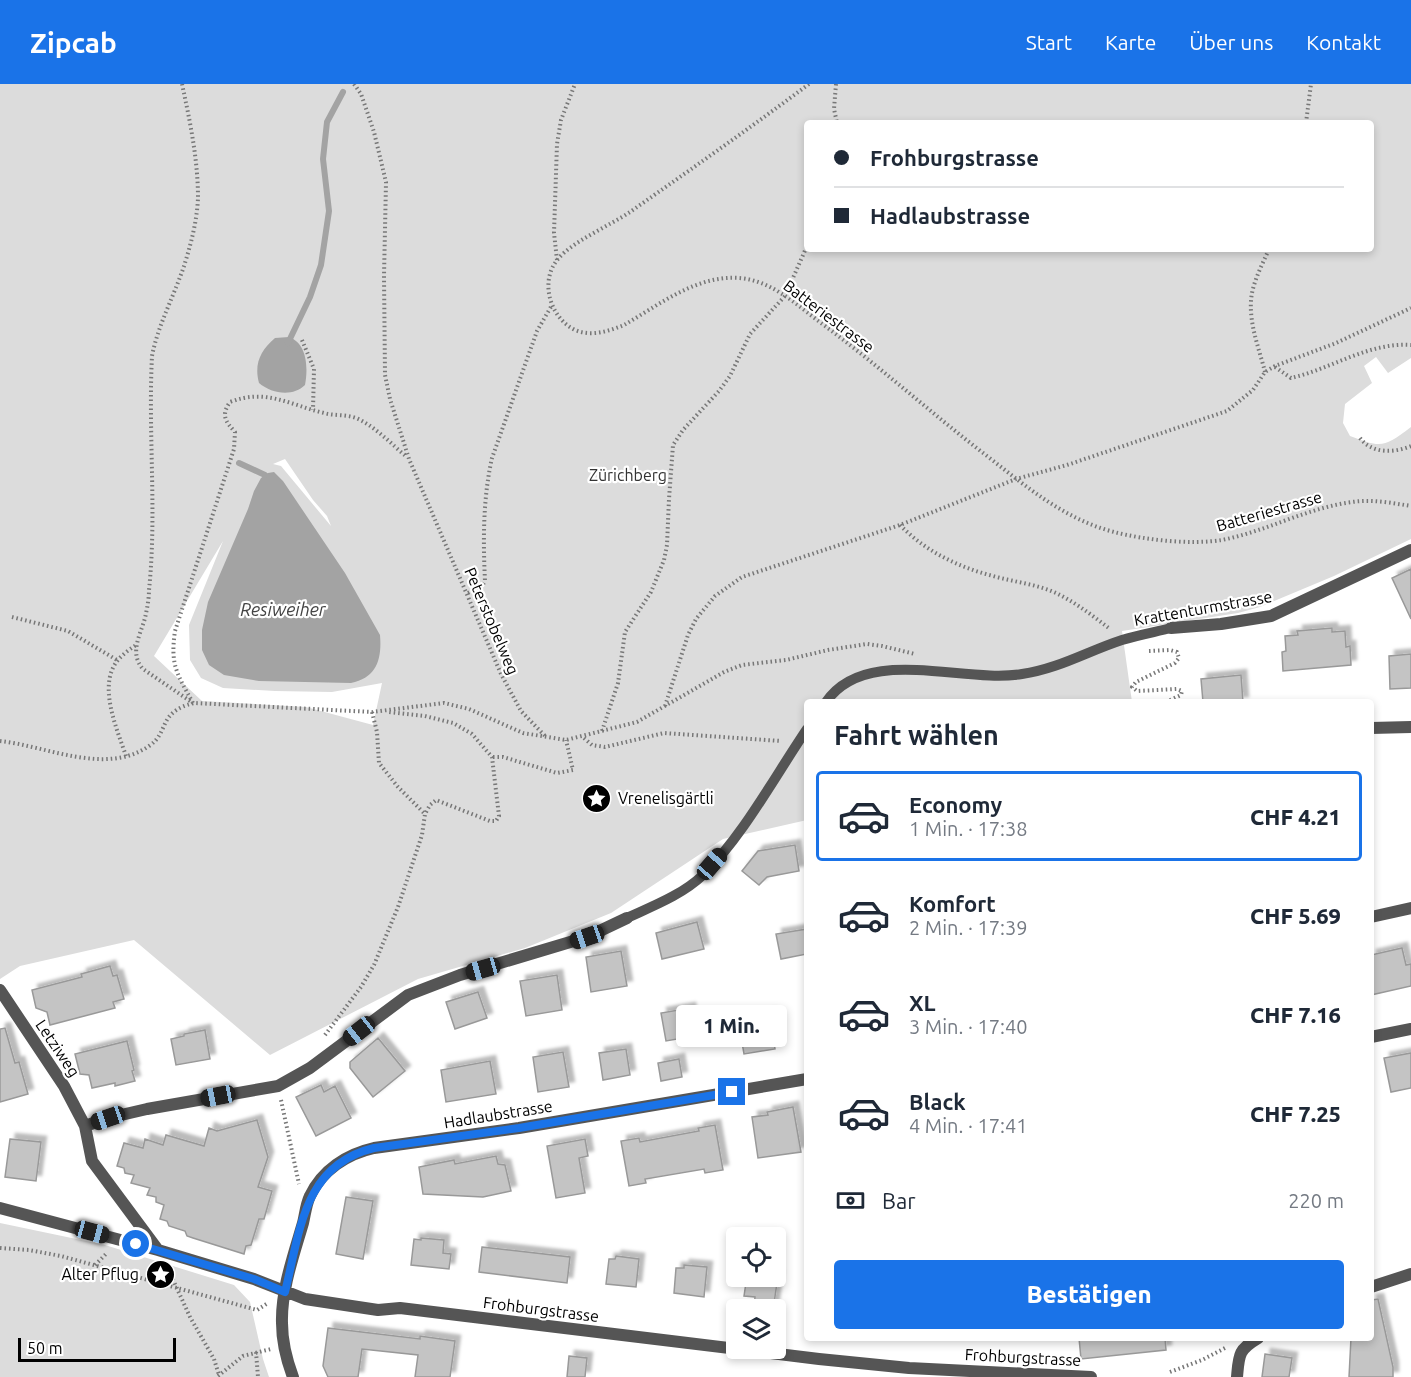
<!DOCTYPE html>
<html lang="de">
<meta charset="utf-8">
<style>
:root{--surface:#fff;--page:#f6f6f7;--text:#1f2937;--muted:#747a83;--line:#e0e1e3;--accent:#1a73e8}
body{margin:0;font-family:Ubuntu,sans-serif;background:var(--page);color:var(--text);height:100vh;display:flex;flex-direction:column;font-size:22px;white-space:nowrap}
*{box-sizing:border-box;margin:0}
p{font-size:20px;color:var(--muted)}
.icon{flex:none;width:33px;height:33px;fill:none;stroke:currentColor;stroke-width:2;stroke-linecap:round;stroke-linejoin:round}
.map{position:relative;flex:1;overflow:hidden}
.details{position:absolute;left:804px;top:615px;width:570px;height:642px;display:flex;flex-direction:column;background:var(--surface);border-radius:6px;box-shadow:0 3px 9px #0003}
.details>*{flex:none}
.banner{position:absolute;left:804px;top:36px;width:570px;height:132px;border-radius:6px;box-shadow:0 3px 9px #0003;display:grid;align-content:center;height:132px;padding:0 30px;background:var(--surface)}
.fabs{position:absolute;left:726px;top:1143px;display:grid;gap:12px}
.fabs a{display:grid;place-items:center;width:60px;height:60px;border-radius:6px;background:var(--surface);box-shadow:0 3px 9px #0003;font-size:30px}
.scale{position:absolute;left:18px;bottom:15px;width:158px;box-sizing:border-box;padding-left:6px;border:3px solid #000;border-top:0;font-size:16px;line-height:21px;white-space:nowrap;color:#000;-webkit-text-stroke:4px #fff;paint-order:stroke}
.end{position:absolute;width:27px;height:27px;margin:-14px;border:8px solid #1a73e8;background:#fff;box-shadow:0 0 0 3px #fff}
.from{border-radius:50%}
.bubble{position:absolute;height:42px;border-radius:6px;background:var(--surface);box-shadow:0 3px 9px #0003;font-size:20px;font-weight:800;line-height:42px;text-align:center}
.car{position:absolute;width:18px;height:36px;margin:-18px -9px;border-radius:8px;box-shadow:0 0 4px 2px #0007;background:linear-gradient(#222 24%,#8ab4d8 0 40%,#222 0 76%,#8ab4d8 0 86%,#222 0)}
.banner b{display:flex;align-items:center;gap:21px;height:57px;font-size:22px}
.banner b+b{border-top:2px solid var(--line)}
.banner i{width:15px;height:15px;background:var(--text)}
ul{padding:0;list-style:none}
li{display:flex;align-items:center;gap:18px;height:90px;margin:0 12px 9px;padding:0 18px;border:3px solid transparent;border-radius:6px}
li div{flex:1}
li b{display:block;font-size:22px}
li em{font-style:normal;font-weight:800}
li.current{border-color:var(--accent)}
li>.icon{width:54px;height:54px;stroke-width:1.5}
h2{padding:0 30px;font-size:27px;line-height:72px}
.pay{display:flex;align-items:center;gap:15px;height:66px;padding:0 30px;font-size:22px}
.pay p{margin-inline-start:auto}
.button{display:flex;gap:12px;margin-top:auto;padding:12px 30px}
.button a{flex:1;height:69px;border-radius:6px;background:var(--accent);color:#fff;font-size:24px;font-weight:800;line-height:69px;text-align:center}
header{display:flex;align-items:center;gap:36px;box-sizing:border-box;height:84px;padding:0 30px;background:var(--accent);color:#fff}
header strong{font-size:28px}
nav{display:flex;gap:33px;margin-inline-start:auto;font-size:21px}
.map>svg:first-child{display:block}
</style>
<header>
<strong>Zipcab</strong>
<nav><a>Start</a><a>Karte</a><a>Über uns</a><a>Kontakt</a></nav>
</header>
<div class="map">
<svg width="1411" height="1293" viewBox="0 0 1411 1293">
<defs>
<filter id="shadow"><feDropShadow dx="5.5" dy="-5.5" stdDeviation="1.5" flood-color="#0004"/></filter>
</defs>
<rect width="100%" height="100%" fill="#fff"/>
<!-- green -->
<path fill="#dcdcdc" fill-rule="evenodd" d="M0,0H1411V274L1388,289L1376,273L1364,282L1372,299L1345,320L1343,339L1350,352C1382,364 1383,364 1411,343V455L1334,492L1260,523L1238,529L1122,547L1132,618H807V736L723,755L611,829L525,864L418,895L270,971L134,856L20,882L0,895ZM807,39H1371V165H807ZM285,375L313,416L327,432L331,442L281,382L273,380ZM223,457L189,541L190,576L201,594L223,604L275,607L332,608L382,599L373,641L306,623L202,617L154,572Z
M0,1139L105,1161L234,1201L250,1218L263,1275L269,1293H0Z"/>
<!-- water -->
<path fill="#a3a3a3" d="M289,253C308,260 308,285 305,301C293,313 272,310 259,299C254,280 260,267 275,254Z
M274,388L283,397L345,489L380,551C382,575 377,594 351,599L259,597L224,591L209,581L202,566V546L208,518L248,425L254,407L261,394L268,389Z"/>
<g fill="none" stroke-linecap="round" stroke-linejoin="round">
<!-- stream -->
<path stroke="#a3a3a3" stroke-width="6" d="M288,259L310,213L321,181L329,127L323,75L327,38L343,8
M239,379L265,391"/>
</g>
<!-- building -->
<path fill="#c4c4c4" stroke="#999" stroke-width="1.5" filter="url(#shadow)" d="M1411,485V535L1392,494Z
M1332,544V548L1345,547L1346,563L1350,562L1351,581L1283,587L1282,568L1286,567L1285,552L1298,551L1297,547Z
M1411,570V604L1390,605L1389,572Z
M1241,591L1243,618H1203L1201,595Z
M795,761L799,787L767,793L759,801L742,787L758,767Z
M697,838L704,865L662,875L656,849Z
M807,845V870L781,875L776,850Z
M1402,864L1406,881L1411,880V902L1371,911V871Z
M621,867L627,902L591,908L586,873Z
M110,882L113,892L117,891L124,915L113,918L115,924L50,941L47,928L36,924L32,906L82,893L81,890Z
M557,891L562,926L526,932L520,897Z
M478,908L487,934L455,945L446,918Z
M690,924L695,952L666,957L661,929Z
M770,930L775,965L744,970L738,936Z
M5,944L15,979L19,978L28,1010L0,1018V945Z
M205,946L210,975L176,981L171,955L184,952V950Z
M378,954L405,987L373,1013L350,984V978Z
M127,957L134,986L132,987L135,997L115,1002V999L92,1004L89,991L80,990L75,970Z
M626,965L630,991L603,996L599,969Z
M563,968L569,1003L538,1008L533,973Z
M1411,969V1004L1391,1008L1384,974Z
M679,975L682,993L661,997L658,979Z
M490,977L496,1010L446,1018L441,986Z
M321,1001L324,1008L335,1002L351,1034L316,1052L296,1013Z
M793,1023L801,1068L758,1074L752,1033L768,1031L767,1028Z
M257,1036L268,1073L258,1103L272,1107L264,1135H259L251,1161L246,1162L244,1170L193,1154L187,1152L185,1147L169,1142L167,1137L160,1135L164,1121L156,1118V1113L147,1111L150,1104L131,1099L134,1091L125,1089L124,1084L117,1082L124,1059L143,1064L145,1055L163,1061L166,1051L204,1062L209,1044L217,1047Z
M715,1041L723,1086L705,1089L704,1085L645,1095L646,1099L629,1102L621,1057L639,1054L640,1058L699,1047L698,1044Z
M10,1055L41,1058L36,1097L5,1093Z
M585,1055L588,1072L579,1074L585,1109L556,1114L547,1062Z
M496,1072L498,1080L505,1081L511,1107L483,1113L423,1110L419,1083L454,1076L455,1080Z
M346,1113L373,1117L363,1175L336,1170Z
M421,1154L444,1156L443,1169L451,1170L449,1185L411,1181L414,1155L421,1156Z
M482,1163L570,1173L567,1199L479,1188Z
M616,1172L639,1175L636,1203L606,1200L609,1175H615Z
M684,1181L707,1183L704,1213L674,1209L676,1184H684Z
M747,1192H778L773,1226L754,1224L755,1213L744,1212Z
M1378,1215L1393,1283V1293H1349L1351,1254H1371V1216Z
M328,1244L420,1255V1252L455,1257L450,1293H415L418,1271L362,1265L358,1293H328L323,1282Z
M1079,1254H1165L1166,1266L1081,1275Z
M1265,1270L1292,1274L1289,1293H1262Z
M569,1272L587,1274L585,1293H567Z"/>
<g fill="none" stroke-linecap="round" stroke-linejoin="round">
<!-- path -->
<path stroke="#777" stroke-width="4" stroke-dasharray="1.5 3" stroke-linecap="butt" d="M182,0C190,37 198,76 198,114C197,137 191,160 184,182C174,212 158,241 152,272C148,350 157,429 149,506C149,515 147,525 145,534C140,552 129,569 143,585L193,619
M354,0L361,10L374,48L386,98L384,192L385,291L390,315L409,375L501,590L521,627L546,653
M809,0C750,44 690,86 630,128C609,142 573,157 558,175C539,197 550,234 575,246C591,253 609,247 624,241C659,221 696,191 739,194C771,196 797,221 821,239C878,281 931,329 987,372C1027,403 1064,435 1114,448C1145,456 1191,461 1222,456C1267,447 1307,424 1352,418C1372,415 1392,419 1411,422
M836,0L834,25L837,39
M1306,39L1311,0
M557,176L554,149L557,60L561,36L575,0
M302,256L314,285L313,326
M1275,283L1291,294C1331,285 1369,258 1411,261
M1265,288C1259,264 1247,235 1252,209C1255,194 1263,179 1269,165
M1360,354C1372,370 1394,369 1411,362
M900,441C925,467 958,483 993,492C1014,498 1036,500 1056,509C1075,518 1093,532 1110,545
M468,509L482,502L485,497C483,456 483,414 492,374L537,247L552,221
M12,533L68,547L117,576
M1149,567L1170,566L1177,568L1179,574L1175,579L1136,598L1132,603L1137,607L1177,605L1182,607L1181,611L1166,618
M193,619C177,590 170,581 175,547L234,365L235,348C225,337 221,331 230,318C266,304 290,321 324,329C334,332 345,330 356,334C375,342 391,360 407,373
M665,622L688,551L696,535L715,512L742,493L900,441L1016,395L1067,381L1227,327L1253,306L1265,288L1275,282L1336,259L1411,224
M372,628L377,648L379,679L398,703L425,730
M602,647L618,599L625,548L651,508L664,476L667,461L669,415L673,361L683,346L719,307L730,292L750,250L785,212L807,162
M584,654L592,661L605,663L664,649L781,657
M0,657C47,662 105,692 149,662C170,648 157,628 194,619L372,628L444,619L469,625L523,649L566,656L637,638L724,588L742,581L786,576L828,566L867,560L882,562L915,570
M126,672C117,645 97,601 118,576C123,570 130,565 136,561
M493,673H503L557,689L573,686L566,656
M325,951L361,903L374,881L398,823L422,751L425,730L430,721L436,716L490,737H496L499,732L492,673L472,650L453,639L425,632L388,628
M281,1016L299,1100
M0,1164L29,1166L61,1172L257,1226L268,1219
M95,1181L107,1169
M169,1187L190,1233L214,1275L219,1291
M256,1268L258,1293
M1170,1288L1202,1276L1227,1263
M218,1292L243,1272L271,1265"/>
<!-- service -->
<path stroke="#555" stroke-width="10" d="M826,618C866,560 963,600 1022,590C1058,585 1088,567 1122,556C1138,551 1155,548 1171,544
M627,834C653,822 682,811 703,791C743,752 775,692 807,645"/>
<!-- minor -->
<path stroke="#555" stroke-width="12" d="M1171,544L1221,540L1271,532L1411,466
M1371,644L1411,643
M1371,833L1411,824
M0,906L64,1002L85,1042L92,1077L158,1166
M1371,953L1411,945
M85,1042L108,1034L147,1025L278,1002L310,984L408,911L460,891L587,853L627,834
M0,1124L158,1166L254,1195L305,1215L378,1226L400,1224L819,1275L909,1284L1091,1293
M1371,1203L1411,1190
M293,1293C287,1277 282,1256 282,1239C281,1206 294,1170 303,1139C305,1131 306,1120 310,1112C322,1086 347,1070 374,1064L519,1044L807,995
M1237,1293C1239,1271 1238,1266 1258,1254"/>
</g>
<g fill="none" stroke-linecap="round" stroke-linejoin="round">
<!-- route -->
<path stroke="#1a73e8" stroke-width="8" d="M136,1160L254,1195L285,1208C300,1148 303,1081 374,1064L519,1044L732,1008"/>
</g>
<!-- icons -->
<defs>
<symbol id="sight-disc" viewBox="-11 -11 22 22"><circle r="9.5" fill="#000" stroke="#fff"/><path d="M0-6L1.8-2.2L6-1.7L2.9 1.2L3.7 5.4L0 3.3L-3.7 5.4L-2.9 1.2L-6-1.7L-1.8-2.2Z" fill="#fff"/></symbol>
</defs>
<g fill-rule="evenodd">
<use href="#sight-disc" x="580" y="698" width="33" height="33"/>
<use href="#sight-disc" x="144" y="1174" width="33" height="33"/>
</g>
<g text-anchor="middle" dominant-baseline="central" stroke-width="4.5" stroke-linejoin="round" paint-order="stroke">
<!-- street labels -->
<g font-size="16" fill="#000" stroke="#fff">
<text transform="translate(829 232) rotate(37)">Batteriestrasse</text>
<text transform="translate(1269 427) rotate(-16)">Batteriestrasse</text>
<text transform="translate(1203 524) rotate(-10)">Krattenturmstrasse</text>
<text transform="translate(492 537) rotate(67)">Peterstobelweg</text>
<text transform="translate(58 964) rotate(56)">Letziweg</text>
<text transform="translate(498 1030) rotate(-9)">Hadlaubstrasse</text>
<text transform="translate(541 1225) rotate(7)">Frohburgstrasse</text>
<text transform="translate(1023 1273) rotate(3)">Frohburgstrasse</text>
</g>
<!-- park labels -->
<g font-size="16" fill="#333" stroke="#fff">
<text x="628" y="391">Zürichberg</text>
</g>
<!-- poi labels -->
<g font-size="16" fill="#000" stroke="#fff" text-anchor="start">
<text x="618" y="714">Vrenelisgärtli</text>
<text x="139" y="1190" text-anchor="end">Alter Pflug</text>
</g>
<!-- water labels -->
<g font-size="18" font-style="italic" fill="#444" stroke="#fff">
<text x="283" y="525">Resiweiher</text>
</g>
</g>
</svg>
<div class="fabs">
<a><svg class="icon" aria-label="locate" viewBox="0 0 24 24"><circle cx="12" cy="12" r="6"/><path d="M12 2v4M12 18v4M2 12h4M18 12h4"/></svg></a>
<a><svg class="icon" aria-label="layers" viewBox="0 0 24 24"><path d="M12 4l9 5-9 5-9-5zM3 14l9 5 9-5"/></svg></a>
</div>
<div class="scale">50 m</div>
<i class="end from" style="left:136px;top:1160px"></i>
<i class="end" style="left:732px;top:1008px"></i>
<div class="bubble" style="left:676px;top:921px;width:111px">1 Min.</div>
<i class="car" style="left:712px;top:780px;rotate:41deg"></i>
<i class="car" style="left:587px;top:853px;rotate:251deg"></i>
<i class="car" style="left:483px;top:885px;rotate:254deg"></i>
<i class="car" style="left:359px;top:947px;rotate:232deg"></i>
<i class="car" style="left:218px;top:1012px;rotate:259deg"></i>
<i class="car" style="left:108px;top:1034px;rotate:251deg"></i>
<i class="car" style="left:92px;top:1148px;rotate:105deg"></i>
<div class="banner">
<b><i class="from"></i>Frohburgstrasse</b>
<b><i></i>Hadlaubstrasse</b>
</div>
<section class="details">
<h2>Fahrt wählen</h2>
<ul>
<li class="current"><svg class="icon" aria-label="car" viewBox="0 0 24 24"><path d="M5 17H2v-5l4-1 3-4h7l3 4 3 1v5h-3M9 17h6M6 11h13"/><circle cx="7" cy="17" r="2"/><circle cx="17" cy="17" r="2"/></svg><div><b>Economy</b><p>1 Min. · 17:38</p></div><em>CHF 4.21</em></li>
<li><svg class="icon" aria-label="car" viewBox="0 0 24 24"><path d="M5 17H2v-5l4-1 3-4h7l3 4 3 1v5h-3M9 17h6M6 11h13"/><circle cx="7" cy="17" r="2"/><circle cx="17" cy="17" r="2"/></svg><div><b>Komfort</b><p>2 Min. · 17:39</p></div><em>CHF 5.69</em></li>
<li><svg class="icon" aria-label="car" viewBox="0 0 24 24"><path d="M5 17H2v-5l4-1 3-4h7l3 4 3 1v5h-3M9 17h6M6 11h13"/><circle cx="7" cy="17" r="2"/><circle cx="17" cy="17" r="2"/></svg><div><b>XL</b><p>3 Min. · 17:40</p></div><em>CHF 7.16</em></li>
<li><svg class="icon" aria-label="car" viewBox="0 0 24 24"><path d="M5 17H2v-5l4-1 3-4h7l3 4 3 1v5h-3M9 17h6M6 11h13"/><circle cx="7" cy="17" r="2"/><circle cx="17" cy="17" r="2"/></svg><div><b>Black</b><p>4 Min. · 17:41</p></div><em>CHF 7.25</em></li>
</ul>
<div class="pay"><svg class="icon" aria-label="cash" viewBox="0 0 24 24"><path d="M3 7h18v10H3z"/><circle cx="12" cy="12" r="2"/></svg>Bar<p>220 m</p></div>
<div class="button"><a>Bestätigen</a></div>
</section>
</div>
